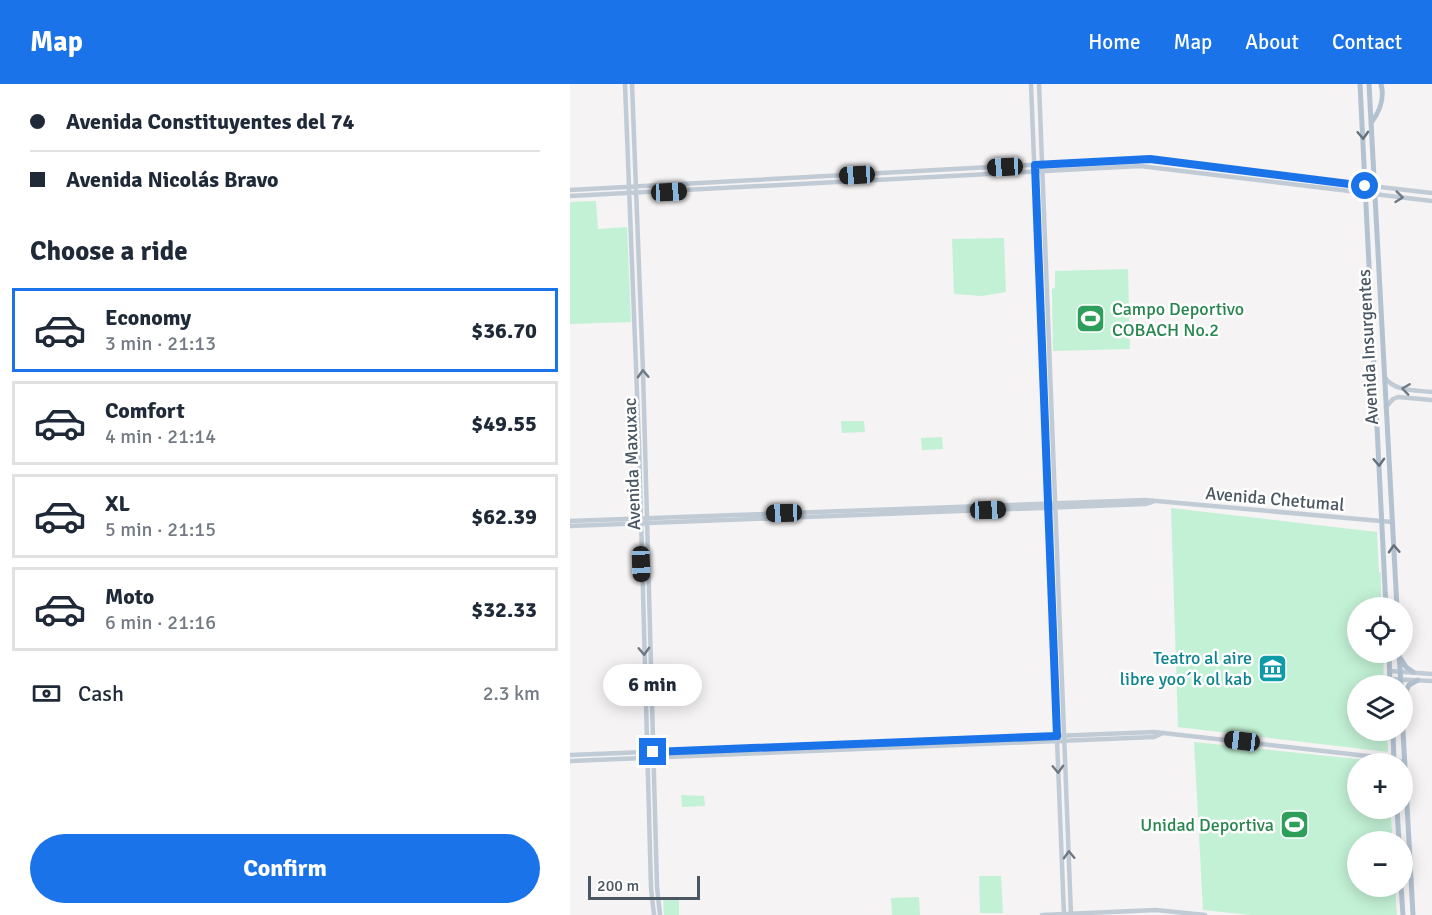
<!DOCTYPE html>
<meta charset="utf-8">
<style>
:root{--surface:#fff;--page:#f2f2f3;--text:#1f2937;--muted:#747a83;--line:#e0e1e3;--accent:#1a73e8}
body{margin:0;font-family:Signika,sans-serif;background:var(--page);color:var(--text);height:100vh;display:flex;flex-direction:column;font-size:22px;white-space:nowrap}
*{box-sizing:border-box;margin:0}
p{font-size:20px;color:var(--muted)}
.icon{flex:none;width:33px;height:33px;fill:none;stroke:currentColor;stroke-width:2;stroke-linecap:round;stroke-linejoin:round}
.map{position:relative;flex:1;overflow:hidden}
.sheet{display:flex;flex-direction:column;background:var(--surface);width:570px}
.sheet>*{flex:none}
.top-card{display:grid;align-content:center;height:132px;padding:0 30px;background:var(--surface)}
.tools{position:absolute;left:777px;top:513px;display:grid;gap:12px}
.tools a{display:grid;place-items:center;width:66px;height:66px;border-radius:50%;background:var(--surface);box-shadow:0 3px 15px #0003;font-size:30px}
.scale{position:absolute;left:18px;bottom:15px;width:112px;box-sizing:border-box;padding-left:6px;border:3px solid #4a5661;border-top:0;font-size:16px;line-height:21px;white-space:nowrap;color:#4a5661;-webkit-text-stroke:4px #fff;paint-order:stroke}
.end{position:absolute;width:27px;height:27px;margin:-14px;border:8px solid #1a73e8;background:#fff;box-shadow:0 0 0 3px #fff}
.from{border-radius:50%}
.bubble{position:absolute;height:42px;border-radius:21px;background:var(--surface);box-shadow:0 3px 15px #0003;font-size:20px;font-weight:700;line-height:42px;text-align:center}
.car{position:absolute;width:18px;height:36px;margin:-18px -9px;border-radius:8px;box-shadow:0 0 4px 2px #0007;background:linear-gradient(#222 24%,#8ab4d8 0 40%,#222 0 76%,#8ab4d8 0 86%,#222 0)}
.top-card b{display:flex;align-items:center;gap:21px;height:57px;font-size:22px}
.top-card b+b{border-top:2px solid var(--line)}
.top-card i{width:15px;height:15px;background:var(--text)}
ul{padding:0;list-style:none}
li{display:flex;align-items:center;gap:18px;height:84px;margin:0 12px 9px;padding:0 18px;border:3px solid var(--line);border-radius:0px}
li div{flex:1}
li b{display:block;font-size:22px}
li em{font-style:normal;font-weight:700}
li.on{border-color:var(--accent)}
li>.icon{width:54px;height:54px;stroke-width:1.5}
h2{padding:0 30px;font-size:27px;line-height:72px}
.pay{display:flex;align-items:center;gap:15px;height:66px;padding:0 30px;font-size:22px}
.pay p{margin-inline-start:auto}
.button{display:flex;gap:12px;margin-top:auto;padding:12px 30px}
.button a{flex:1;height:69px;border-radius:36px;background:var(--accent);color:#fff;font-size:24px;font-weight:700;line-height:69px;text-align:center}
header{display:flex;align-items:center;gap:36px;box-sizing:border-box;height:84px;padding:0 30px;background:var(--accent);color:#fff}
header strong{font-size:28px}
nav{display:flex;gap:33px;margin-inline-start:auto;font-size:21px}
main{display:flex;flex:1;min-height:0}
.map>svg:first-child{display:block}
</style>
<header>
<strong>Map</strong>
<nav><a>Home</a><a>Map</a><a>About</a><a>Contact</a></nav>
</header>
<main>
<section class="sheet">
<div class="top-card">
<b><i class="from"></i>Avenida Constituyentes del 74</b>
<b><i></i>Avenida Nicolás Bravo</b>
</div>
<h2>Choose a ride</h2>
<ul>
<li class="on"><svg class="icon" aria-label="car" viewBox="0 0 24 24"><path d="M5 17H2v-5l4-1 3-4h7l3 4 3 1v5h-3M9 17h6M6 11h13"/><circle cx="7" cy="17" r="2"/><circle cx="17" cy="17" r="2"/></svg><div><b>Economy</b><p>3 min · 21:13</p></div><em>$36.70</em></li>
<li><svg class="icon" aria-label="car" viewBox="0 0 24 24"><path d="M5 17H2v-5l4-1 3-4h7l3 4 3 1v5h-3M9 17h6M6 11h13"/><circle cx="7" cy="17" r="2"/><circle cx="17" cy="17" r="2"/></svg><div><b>Comfort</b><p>4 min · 21:14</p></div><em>$49.55</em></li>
<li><svg class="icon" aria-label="car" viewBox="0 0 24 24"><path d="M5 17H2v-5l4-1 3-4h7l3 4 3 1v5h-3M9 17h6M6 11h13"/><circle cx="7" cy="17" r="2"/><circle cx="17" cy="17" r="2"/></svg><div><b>XL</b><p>5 min · 21:15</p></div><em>$62.39</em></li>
<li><svg class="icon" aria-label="car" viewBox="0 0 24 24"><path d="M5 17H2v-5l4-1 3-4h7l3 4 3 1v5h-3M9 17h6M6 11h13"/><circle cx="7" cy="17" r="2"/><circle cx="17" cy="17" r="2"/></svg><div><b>Moto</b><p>6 min · 21:16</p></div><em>$32.33</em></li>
</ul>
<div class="pay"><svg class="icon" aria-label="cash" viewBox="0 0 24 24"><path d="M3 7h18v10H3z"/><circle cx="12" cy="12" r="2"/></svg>Cash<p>2.3 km</p></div>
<div class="button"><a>Confirm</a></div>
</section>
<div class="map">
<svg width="862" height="831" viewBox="0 0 862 831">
<rect width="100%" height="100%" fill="#f5f3f3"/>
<!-- green -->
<path fill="#c3f1d5" d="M26,117L28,145L57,143L61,238L0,240V118Z
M434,154L436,208L412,212L384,210L382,155Z
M558,185L560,265L483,267L482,205L485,204V187Z
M271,337H294L295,348L272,349Z
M372,353L373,365L352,366L351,354Z
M601,424L807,448L809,488L811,489V523L788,524V568L814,569L813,601L788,602V646L817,647L818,668L608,643Z
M624,658L817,678L788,680V724L820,725L823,757L788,758V802L825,803L827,831H681L633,826Z
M111,711L134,712L135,722L112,723Z
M409,792H431L433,829H410Z
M349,813L350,831H322L321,814Z
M109,814V831H94L93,815Z"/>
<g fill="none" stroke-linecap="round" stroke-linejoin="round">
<!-- secondary -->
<path stroke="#c1cbd6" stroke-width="4.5" d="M55,0L69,360L81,804L84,831
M62,0L73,287L87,803L90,831
M461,0L494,831
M469,0L501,831
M0,106L568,75L862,109
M0,112L570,82L862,117
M815,294C826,308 845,306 862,308
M816,323L823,315L828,313L862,316
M0,437L575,416L822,438
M0,442L575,420L582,418
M820,587L862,590
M820,595L862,597
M0,671L584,648L824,675L835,679
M0,677L584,653L593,649
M472,831L586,826L635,831"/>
<!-- primary -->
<path stroke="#b3c2d1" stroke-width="5" d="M790,0L816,524
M799,0L827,524
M801,39C810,27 815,15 811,0
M819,568L820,602
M829,568L831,602
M830,574L836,583L843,588
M832,615L839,601L848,596
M832,629L843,831
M823,646L824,680
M827,724L829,758
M831,802L833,831"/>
</g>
<!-- one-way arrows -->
<defs><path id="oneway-chevron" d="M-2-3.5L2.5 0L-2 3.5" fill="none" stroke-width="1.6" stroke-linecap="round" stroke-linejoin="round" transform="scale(1.5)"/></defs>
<g stroke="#64717d">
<use href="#oneway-chevron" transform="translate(793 51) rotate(87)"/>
<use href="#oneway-chevron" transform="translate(809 378) rotate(87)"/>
<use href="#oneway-chevron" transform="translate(824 465) rotate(-93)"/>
</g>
<g stroke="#6e7984">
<use href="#oneway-chevron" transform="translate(829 113) rotate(6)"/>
<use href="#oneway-chevron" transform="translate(73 290) rotate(-92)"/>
<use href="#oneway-chevron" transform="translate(836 305) rotate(-172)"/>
<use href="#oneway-chevron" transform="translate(74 567) rotate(88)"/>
<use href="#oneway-chevron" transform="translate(488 685) rotate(88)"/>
<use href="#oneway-chevron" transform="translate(499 771) rotate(-92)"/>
</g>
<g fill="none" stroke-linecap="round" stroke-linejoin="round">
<!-- route -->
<path stroke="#1a73e8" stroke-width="8" d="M83,668L487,652L465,81L580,75L795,102"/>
</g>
<!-- icons -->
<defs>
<symbol id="stadium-square" viewBox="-11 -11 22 22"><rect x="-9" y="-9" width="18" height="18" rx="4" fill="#2e9e5b" stroke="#fff"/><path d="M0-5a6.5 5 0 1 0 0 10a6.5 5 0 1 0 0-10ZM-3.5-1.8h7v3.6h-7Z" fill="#fff"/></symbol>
<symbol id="museum-square" viewBox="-11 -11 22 22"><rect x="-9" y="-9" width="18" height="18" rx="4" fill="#0f9aa8" stroke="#fff"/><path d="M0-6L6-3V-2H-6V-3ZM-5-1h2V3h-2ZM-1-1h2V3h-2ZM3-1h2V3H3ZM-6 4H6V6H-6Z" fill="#fff"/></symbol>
</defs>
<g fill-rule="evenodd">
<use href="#stadium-square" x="504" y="218" width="33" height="33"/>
<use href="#museum-square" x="686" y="568" width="33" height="33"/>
<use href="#stadium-square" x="708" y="724" width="33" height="33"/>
</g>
<g text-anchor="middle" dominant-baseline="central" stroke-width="5" stroke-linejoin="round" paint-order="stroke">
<!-- leisure labels -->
<g font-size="18" fill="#27864d" stroke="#fff" text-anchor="start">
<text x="542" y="225">Campo Deportivo<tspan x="542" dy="21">COBACH No.2</tspan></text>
<text x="704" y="741" text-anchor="end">Unidad Deportiva</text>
</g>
<!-- street labels -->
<g font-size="18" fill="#4a5661" stroke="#fff">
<text transform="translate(798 263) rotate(-93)">Avenida Insurgentes</text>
<text transform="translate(62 380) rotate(-92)">Avenida Maxuxac</text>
<text transform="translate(705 415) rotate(5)">Avenida Chetumal</text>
</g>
<!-- culture labels -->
<g font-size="18" fill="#0d838f" stroke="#fff" text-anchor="end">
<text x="682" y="574">Teatro al aire<tspan x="682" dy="21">libre yoo´k ol kab</tspan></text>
</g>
</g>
</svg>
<div class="tools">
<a><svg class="icon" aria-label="locate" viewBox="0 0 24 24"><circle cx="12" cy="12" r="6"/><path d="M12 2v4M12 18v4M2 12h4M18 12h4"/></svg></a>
<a><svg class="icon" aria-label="layers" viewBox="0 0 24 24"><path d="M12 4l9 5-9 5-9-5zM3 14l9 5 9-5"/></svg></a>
<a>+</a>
<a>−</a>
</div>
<div class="scale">200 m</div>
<i class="end from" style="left:795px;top:102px"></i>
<i class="end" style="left:83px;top:668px"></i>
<div class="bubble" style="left:33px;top:580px;width:99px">6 min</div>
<i class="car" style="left:435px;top:83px;rotate:267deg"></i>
<i class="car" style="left:287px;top:91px;rotate:267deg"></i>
<i class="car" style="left:99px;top:108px;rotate:87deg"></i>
<i class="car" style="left:418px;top:426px;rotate:88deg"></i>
<i class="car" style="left:214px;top:429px;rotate:268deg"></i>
<i class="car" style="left:71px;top:480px;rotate:178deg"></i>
<i class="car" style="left:672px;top:657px;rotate:277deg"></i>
</div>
</main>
